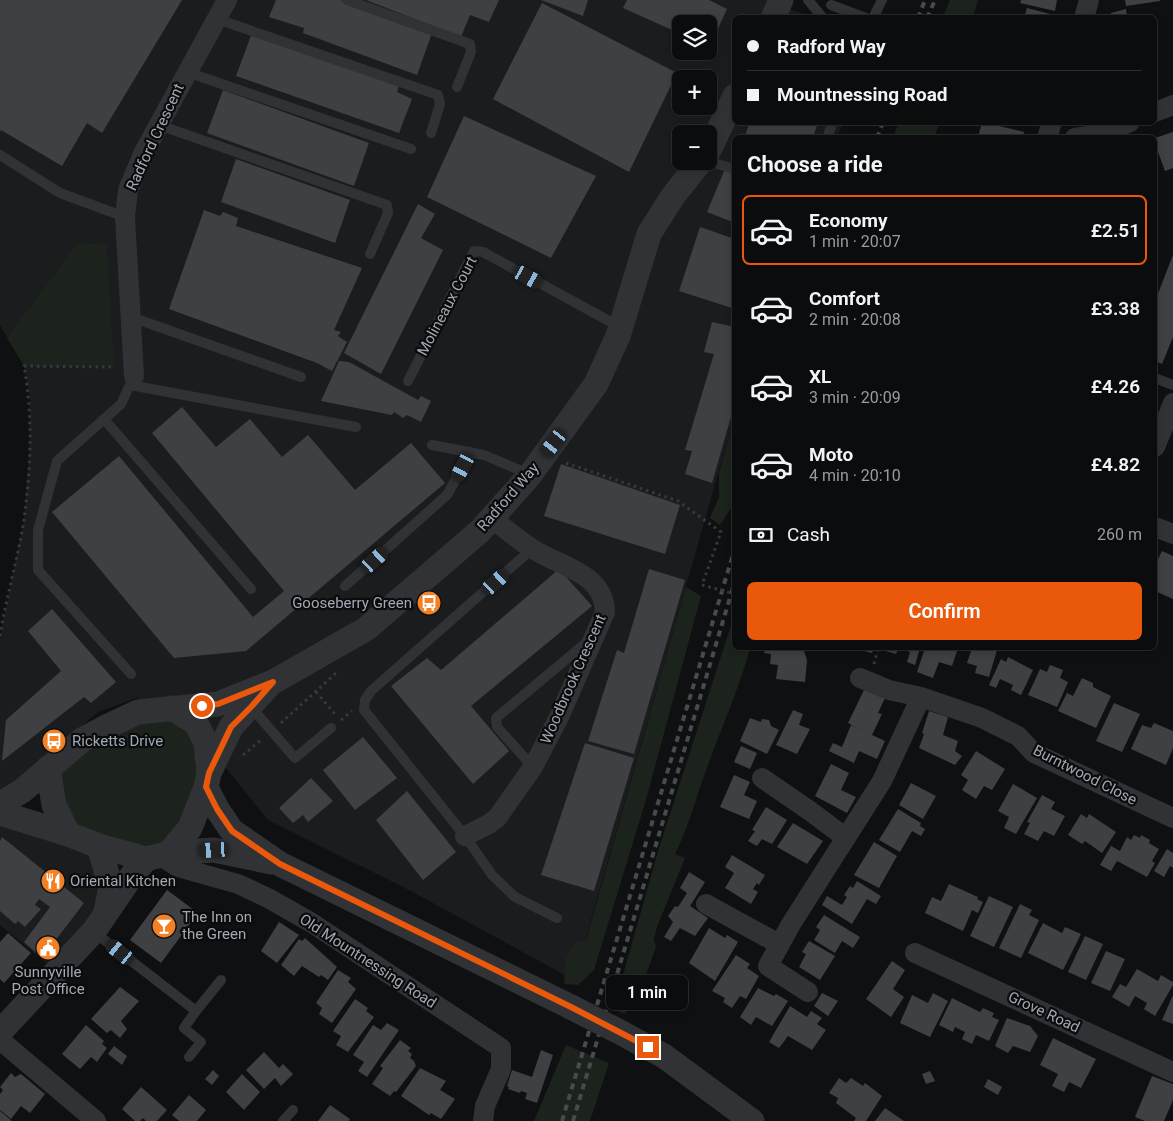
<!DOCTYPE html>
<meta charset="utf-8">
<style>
:root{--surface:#0b0c0d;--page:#191a1b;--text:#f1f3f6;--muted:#9a9b9d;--line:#2b2c2e;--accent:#ea580c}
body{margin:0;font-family:Roboto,sans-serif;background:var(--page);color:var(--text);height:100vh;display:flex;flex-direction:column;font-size:19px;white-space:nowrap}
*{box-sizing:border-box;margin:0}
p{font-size:16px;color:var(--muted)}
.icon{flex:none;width:28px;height:28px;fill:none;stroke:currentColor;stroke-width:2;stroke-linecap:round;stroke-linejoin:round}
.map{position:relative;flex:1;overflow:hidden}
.details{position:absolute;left:732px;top:135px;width:425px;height:515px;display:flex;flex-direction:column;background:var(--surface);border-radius:8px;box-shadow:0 2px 8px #0003,0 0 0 1px var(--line)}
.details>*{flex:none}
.guide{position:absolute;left:732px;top:15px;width:425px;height:110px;border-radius:8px;box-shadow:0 2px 8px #0003,0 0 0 1px var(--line);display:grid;align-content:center;height:110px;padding:0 15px;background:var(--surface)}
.buttons{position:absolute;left:672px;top:15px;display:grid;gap:10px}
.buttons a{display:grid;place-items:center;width:45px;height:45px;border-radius:8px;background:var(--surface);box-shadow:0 2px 8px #0003,0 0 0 1px var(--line);font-size:25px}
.end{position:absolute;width:22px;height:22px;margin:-11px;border:6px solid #ea580c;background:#fff;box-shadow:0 0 0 2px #fff}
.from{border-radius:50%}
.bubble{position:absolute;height:35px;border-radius:8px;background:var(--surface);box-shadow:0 2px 8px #0003,0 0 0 1px var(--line);font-size:16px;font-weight:600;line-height:35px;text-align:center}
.car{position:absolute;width:15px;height:30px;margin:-15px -8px;border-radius:6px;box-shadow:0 0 4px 1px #0007;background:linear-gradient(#222 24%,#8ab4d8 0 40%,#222 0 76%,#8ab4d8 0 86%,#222 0)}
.guide b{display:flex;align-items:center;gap:18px;height:48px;font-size:19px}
.guide b+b{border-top:1px solid var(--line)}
.guide i{width:12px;height:12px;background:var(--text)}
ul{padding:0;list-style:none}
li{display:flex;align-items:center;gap:15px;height:70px;margin:0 10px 8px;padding:0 5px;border:2px solid transparent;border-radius:8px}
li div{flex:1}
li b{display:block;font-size:19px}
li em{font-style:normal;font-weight:600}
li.active{border-color:var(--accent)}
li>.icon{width:45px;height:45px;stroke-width:1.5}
h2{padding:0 15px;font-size:22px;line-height:60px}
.pay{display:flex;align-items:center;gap:12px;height:55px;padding:0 15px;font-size:19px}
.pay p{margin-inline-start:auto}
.primary-button{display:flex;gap:10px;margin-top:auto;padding:10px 15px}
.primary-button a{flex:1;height:58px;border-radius:8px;background:var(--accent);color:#fff;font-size:20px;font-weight:600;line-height:58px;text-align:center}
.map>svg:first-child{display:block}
</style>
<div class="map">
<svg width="1173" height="1121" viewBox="0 0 1173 1121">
<rect width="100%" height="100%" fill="#0f1011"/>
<!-- built -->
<path fill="#1b1c1e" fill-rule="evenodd" d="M0,0H781L779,5L812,17L735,18V122L843,123L837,137L735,138V414L574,980L409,890L268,820L213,752L137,698L98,712L0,797V636L24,520L30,446V398L24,366L0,325ZM681,24H709V51H681ZM681,79H709V106H681ZM681,134H709V161H681Z
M0,814L99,848L111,887L61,975L0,925Z"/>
<!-- green -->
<path fill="#1c231c" d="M950,0H978L973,17H943Z
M899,123V122L940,123L934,137H893Z
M78,243L107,245L114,367L24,366L7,338Z
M735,414V502L720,525L710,518L719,497V473Z
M686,587L701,596L646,800L594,970L578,985L564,984L566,958L576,942L586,940Z
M735,613V648H750C739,690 720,730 706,771C695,799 689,827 675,854L685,858L657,927L654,939L656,947L643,983L625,1014L613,1010L659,848Z
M170,717C214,746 196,784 186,826L146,855L71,831L52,773L84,749L138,722Z
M566,1045L609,1063L590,1121H534Z"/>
<!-- building -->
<path fill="#3e4044" d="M0,0H182L102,133L87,123L62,166L1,130L0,132Z
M276,0H340L432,33L417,75L303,33L304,28L269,17Z
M366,0H499L489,22L470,15L461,37Z
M541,0H588L583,16Z
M627,0H709L727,9L709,48V24H681V34L623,8Z
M1021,0H1057L1055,11L1020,3Z
M1125,0H1160V1L1126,6Z
M542,3L677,73L629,172L493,99Z
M1027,8L1054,15L1053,18H1024Z
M1126,9L1127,18H1111V13Z
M252,33L399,85L397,92L412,99L399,133L236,76Z
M223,90L369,143L354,186L207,133Z
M464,116L596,176L551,258L427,197Z
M750,122H818L813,138H744Z
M982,122H1000L999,126L1024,132L1023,138H978Z
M1173,132V168L1165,171L1155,144V138Z
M236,159L350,200L335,243L221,202Z
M725,169L735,173V223L707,212Z
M418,204L435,214L421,238L443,250L381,374L344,353Z
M204,210L220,216L223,212L238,218L236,226L362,268L334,330L341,332L338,336L347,342L332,371L317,363L169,309Z
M700,227L735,239V309L679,291Z
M1173,255V337L1162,364L1155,361V301Z
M712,322L735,327V403L712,483L685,474L692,451L685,450L714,354L704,352Z
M339,361L349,362L418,400L421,396L431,401L421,422L407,415L403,418L394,412L392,415L321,401Z
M182,407L216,447L250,419L282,457L308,435L355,490L411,443L445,483L246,651L174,658L52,512L119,456L253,617L284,591L152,433Z
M561,464L680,505L665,554L544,516Z
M1162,551L1173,556V599L1155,591V560L1157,561Z
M559,569L592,606L471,706L509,751L473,784L391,686L427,658L441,670Z
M649,569L685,580L634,754L588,741L617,650L624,653Z
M52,609L116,682L91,703L84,697L2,761L6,720L61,671L28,631Z
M765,648L804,651L807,660L805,682L776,679L778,665L770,664L771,654L764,653Z
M852,648H874L872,653Z
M882,648H920L915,665L907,662L910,652L898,648L896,654L882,650Z
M925,648H958L952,666L939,662L933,678L917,672Z
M972,648H986L997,650L989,677L975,673L977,666L967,663Z
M1008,657L1033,670L1021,695L1011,690L1013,685L1000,679L996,688L989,685L1001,659L1006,662Z
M1050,665L1063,670L1060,678L1068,682L1057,707L1028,695L1040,669L1047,672Z
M1082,678L1093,683V687L1111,696L1096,728L1058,711L1067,693L1073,696Z
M865,688L885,698L878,713L882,714L872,735L885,741L877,759L859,751L854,763L829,751L833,743L842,747L851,725L863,731L848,723Z
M1114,703L1140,714L1122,752L1096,741Z
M793,710L803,714L799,725L810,729L797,754L776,745Z
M929,711L948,717L943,735L958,741L955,751L962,756L955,765L919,748L924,734L922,733Z
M750,718L761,722L762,719L769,720L771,726L779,730L767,754L740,741Z
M1154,723L1173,731V748L1166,765L1131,749L1142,725L1151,728Z
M363,737L397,778L355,810L323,770Z
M585,743L634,758L594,891L541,875Z
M741,746L757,753L750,769L734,762Z
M976,751L1005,769L992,790L984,786L976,799L962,790L968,780L961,775Z
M831,764L849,773L841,790L856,797L847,813L815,796Z
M734,775L750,782L744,795L757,801L749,819L720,807Z
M311,778L333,801L308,822L303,815L293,823L279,808Z
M911,783L936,796L923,819L899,805Z
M1013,784L1037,798L1016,834L1004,828L1009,817L998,811Z
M407,791L456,852L423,880L376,820Z
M1042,795L1055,802L1051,809L1065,816L1054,836L1044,831L1038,841L1024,834L1030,823L1027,822Z
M766,807L787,820L772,844L762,839L757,846L748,841L755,831L752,830Z
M898,809L921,823L920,826L925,829L921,836L912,831L900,852L879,840Z
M1081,814L1087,818L1089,814L1116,832L1102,853L1085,841L1082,844L1068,835Z
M793,823L823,841L807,864L777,847Z
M1134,835L1140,838L1141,835L1150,840L1149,843L1159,849L1152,861L1155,863L1147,877L1117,861L1111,871L1100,865L1111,846L1120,851L1127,837L1131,840Z
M2,837L84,903L42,958L24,942L50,907L39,899L35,905L41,909L25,927L18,921L15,924L0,911V841Z
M874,842L897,856L879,888L854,875Z
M1167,849L1173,853V868L1170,866L1164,877L1154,871Z
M732,855L765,875L759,885L757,883L753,889L758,892L751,904L725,888L734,873L725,867Z
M689,872L705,882L690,906L708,918L695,936L680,928L671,941L664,937L673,922L668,916L675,906L678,907L687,893L680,888Z
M857,881L881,896L876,904L867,899L852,924L822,905L827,896L842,905L847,897L844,895L850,886L853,888Z
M949,884L978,897L977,899L983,902L978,913L972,910L963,931L925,913L932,897L941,901Z
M167,890L198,913L161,963L130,940Z
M989,896L1013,907L994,947L970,936Z
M1020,904L1032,910L1029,915L1039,920L1021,958L999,948Z
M824,915L860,937L853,948L842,941L835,953L814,940L820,930L816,927Z
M279,922L299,935L277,963L261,951Z
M1043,923L1062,933L1065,927L1081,934L1063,970L1028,953Z
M709,928L725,938L727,935L738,942L715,981L689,963Z
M8,933L31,953L4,983L0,979V942Z
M1085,936L1103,944L1086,980L1068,972Z
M305,938L337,967L328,980L321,975L319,977L302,966L294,976L281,965L299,939L302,941Z
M809,941L835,956L820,980L799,967L806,954L802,952Z
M1106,951L1125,959L1110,991L1091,983Z
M736,955L750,964L747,968L759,976L746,999L740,996L732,1008L723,1002L725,998L712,991Z
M892,961L905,970L893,989L904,997L891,1017L866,999Z
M1137,969L1158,981L1161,975L1173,982V985L1155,1016L1144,1009L1147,1003L1135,996L1129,1007L1112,997L1120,984L1126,987Z
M338,970L351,978L348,982L356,989L332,1023L319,1014L322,1008L316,1003Z
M120,987L139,1001L121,1021L127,1029L120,1038L111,1030L107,1033L91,1019Z
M758,988L774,996L776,994L788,1001L772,1026L756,1017L751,1025L740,1017Z
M822,993L838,1001L828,1016L814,1006Z
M933,993L948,1001L930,1037L900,1023L912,995L928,1003Z
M1173,995V1024L1162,1020Z
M952,998L980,1012L983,1008L994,1013L992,1017L999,1020L989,1041L976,1035L972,1044L962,1039L965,1032L955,1027L953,1032L939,1025Z
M355,999L368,1008L366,1011L374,1017L348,1052L336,1045L341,1036L333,1031Z
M790,1006L807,1017L811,1011L822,1018L817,1024L826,1030L812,1050L788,1036L779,1048L769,1042Z
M1007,1018L1030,1026L1038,1036L1030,1052L1013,1046L1008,1053L995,1046Z
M387,1023L399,1030L367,1077L358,1071L364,1062L353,1055L373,1025L381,1030Z
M86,1025L104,1041L102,1044L107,1048L97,1062L91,1057L80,1069L62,1054Z
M1053,1038L1096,1059L1081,1088L1069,1082L1064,1092L1052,1086L1058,1074L1040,1065Z
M400,1040L411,1048L408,1051L412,1054L410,1058L414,1061L416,1066L396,1092L394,1091L390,1096L372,1084L383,1068L380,1066Z
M114,1046L127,1056L122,1065L108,1054Z
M541,1050L553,1055L537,1103L525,1099L527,1093L521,1091L520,1093L508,1089L509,1087L507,1086L512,1070L532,1077Z
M264,1052L279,1068L283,1064L293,1074L281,1086L275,1078L264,1089L246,1070Z
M420,1068L446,1081L440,1090L455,1099L441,1119L431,1113L429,1115L401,1096Z
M213,1070L219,1076L212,1085L205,1079Z
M930,1071L935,1081L926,1084L922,1074Z
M11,1073L15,1077L21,1074L45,1094L30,1113L21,1106L11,1119L0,1110V1094L3,1090L0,1087Z
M242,1074L260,1092L244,1110L226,1092Z
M1152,1076L1173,1084V1100L1164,1121H1145L1135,1117Z
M839,1078L846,1083L851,1078L863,1086L865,1083L882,1096L866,1121H854L856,1118L836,1103L838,1098L829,1093Z
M988,1079L1002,1087L998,1095L984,1087Z
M141,1087L167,1110L157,1121H146L143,1118L140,1121H135L122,1109Z
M189,1095L206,1110L197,1121H179L172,1115Z
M330,1105L350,1119L349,1121H318Z
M885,1108L904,1121H875Z
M0,1111L12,1121H0Z"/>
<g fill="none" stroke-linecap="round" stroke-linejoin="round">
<!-- path -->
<path stroke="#36393d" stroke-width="3" stroke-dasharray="2.5 4" stroke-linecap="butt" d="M566,463L678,501L721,532L702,585
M0,636C6,597 18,559 24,519C31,469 33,416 24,366L115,367
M874,664L878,648
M316,692L335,714
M341,720L352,711
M281,723L336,673
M243,755L261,740"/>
<!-- service -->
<path stroke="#303236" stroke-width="10" d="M347,0L470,44L471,52L457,87
M808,0L823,18
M831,5L866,18
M873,18L882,0
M217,19L438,95L440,104L431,133
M187,72L411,149
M159,125L387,205L388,213L370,254
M827,138L833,122
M0,155L60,193L125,217
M706,161L735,169
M131,317L301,377
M1155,378L1173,385
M408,381L474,251L483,252L620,327
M130,385L356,427
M104,419L251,589
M432,445L484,455L529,474
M532,549L371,691L365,700L364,710L465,836L492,875L515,897L557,918
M345,586L447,495L471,452
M131,674L38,570V530L57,461L121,404L134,376
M251,707L295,758L331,728
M533,767L497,727L496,718L587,642
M94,932L196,1011L221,980
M189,1057L201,1042L184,1028L196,1011
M283,1121L293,1110"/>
<!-- minor -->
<path stroke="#303236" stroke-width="20" d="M1084,18L1089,0
M1155,112L1173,105
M1047,138L1052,122
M1075,138L1101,134L1130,122
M134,376L125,217L128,190L144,152L227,0
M1155,447L1173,403
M1155,527L1173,534
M860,678L889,690L921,697L982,718L1018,736L1034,753L1173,818
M762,778L810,811L846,838
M465,836L489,824L497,818L533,767L560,715L605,612C604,572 558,566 531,548C517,539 505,528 491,518
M160,856L178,867L238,884L268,898L312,923L501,1048V1069L485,1106L483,1121
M706,904L779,944
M915,953L1173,1072
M808,992L768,966L791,924L882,781L921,697
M0,1040L96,1121"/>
<!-- tertiary -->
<path stroke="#303236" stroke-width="25" d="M773,18L781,0
M709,150L735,96
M48,768L54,805L68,834
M209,773L231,727L269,685
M206,787L217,809L232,831L280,864L571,1007
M0,804L22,791L82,740L108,726L138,712L218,704L273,682L366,629L480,531L530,475L596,384L618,336L649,234L673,196L701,161
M0,813L68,834L99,846L146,859L169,853L214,850L271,862
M99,846L111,887L106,912
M169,853L190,828L206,787L209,773L206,743L196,723L172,708
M616,1030L664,1056L752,1121
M0,1032L94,931L133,874L146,859"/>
<!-- rail -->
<path stroke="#474b4f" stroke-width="4" stroke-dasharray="6 5" stroke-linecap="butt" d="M918,18L925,0
M927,18L935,0
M877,138L883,122
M562,1121L735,548
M573,1121L735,581"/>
<!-- path-bridge -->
<path stroke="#36393d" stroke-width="3" stroke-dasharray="2.5 4" stroke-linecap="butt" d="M702,585L735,594"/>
<!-- tertiary-bridge -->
<path stroke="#303236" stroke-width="25" d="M571,1007L616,1030"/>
</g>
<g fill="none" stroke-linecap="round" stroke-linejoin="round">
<!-- route -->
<path stroke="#ea580c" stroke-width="6" d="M202,706L218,704L273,682L251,707L231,727L209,773L206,787L217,809L232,831L280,864L571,1007L648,1047"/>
</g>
<!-- icons -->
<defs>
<symbol id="bus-disc" viewBox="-11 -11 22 22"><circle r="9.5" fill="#f38024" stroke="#0a0b0c"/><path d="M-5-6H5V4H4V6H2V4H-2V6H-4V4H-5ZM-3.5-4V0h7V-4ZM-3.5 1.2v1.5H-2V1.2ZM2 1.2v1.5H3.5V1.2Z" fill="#fff"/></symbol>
<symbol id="restaurant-disc" viewBox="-11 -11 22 22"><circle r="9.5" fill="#f38024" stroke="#0a0b0c"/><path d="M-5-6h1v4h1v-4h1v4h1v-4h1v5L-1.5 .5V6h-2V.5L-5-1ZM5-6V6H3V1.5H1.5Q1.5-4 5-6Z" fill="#fff"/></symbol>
<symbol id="bar-disc" viewBox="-11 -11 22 22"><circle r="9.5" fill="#f38024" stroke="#0a0b0c"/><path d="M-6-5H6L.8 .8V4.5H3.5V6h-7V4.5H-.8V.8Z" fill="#fff"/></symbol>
<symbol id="civic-disc" viewBox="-11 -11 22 22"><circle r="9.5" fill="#f38024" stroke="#0a0b0c"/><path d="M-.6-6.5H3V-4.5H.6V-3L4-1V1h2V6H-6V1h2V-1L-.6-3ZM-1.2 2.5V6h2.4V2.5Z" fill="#fff"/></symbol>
</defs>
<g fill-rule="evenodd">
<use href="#bus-disc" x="415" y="589" width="28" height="28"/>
<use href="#bus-disc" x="40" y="727" width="28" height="28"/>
<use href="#restaurant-disc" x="39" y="867" width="28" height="28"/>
<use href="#bar-disc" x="150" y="912" width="28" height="28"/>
<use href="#civic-disc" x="34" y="934" width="28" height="28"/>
</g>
<g text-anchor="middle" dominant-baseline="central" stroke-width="4.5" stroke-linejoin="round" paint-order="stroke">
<!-- street labels -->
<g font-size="15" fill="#a0a9b2" stroke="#0a0b0c">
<text transform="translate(155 137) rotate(-65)">Radford Crescent</text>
<text transform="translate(447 306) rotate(-62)">Molineaux Court</text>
<text transform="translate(508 497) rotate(-49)">Radford Way</text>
<text transform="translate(573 679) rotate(-66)">Woodbrook Crescent</text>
<text transform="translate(1085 775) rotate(27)">Burntwood Close</text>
<text transform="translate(368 961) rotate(33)">Old Mountnessing Road</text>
<text transform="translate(1044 1012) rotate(25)">Grove Road</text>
</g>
<!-- poi labels -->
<g font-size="15" fill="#a0a9b2" stroke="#0a0b0c" text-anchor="start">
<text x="412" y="603" text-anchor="end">Gooseberry Green</text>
<text x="72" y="741">Ricketts Drive</text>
<text x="70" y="881">Oriental Kitchen</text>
<text x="182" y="917">The Inn on<tspan x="182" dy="17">the Green</tspan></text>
<text x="48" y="972" text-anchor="middle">Sunnyville<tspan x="48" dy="17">Post Office</tspan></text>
</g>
</g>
</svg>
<div class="buttons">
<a><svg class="icon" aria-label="layers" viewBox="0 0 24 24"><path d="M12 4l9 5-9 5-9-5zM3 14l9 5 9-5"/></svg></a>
<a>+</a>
<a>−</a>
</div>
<i class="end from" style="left:202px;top:706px"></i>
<i class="end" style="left:648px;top:1047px"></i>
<div class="bubble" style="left:606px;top:975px;width:82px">1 min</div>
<i class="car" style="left:528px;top:277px;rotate:119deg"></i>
<i class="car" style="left:554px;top:443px;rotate:217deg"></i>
<i class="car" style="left:463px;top:467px;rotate:208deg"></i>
<i class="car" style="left:375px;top:560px;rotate:48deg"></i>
<i class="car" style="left:496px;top:582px;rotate:48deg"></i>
<i class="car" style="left:214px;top:850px;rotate:267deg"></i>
<i class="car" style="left:120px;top:952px;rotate:309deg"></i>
<div class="guide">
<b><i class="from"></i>Radford Way</b>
<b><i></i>Mountnessing Road</b>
</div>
<section class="details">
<h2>Choose a ride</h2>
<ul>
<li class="active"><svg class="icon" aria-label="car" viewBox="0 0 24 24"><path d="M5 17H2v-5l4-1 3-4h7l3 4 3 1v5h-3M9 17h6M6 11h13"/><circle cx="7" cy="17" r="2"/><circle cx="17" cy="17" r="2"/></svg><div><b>Economy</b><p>1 min · 20:07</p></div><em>£2.51</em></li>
<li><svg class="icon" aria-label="car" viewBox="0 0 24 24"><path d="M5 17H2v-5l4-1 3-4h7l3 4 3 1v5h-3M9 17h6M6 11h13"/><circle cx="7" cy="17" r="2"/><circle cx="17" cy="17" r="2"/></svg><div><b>Comfort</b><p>2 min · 20:08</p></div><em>£3.38</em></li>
<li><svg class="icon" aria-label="car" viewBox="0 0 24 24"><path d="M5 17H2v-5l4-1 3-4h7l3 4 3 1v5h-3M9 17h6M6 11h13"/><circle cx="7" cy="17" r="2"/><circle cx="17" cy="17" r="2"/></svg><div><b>XL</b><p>3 min · 20:09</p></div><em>£4.26</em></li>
<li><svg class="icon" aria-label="car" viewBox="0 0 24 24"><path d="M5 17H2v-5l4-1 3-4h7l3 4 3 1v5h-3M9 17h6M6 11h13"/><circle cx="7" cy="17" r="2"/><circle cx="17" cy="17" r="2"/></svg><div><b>Moto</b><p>4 min · 20:10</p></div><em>£4.82</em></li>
</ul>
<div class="pay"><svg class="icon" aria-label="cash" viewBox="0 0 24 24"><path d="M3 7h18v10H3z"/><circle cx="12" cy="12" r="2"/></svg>Cash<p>260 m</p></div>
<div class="primary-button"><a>Confirm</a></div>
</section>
</div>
